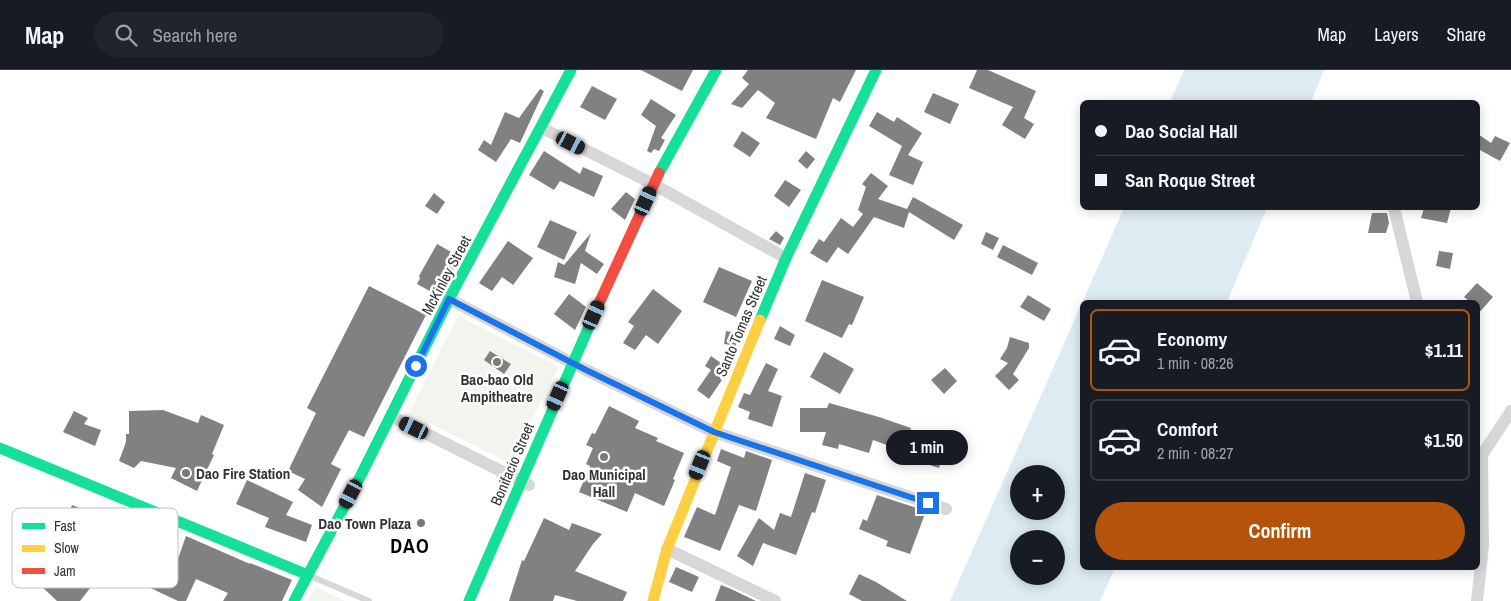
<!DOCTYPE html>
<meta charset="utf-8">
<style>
:root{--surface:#171b24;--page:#20242c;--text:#f1f3f6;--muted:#9ea1a6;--line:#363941;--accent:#b45309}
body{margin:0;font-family:"Archivo Narrow",sans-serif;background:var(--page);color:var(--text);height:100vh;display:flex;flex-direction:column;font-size:19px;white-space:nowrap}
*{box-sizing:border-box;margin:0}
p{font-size:16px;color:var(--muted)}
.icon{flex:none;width:28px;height:28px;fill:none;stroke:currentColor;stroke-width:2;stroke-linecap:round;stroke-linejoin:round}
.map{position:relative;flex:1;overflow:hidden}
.drawer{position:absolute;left:1080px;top:230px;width:400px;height:270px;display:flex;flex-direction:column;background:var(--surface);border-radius:8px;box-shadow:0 2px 12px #0003}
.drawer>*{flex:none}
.hud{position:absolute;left:1080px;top:30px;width:400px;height:110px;border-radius:8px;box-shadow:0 2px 12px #0003;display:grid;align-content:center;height:110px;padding:0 15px;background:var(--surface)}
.fabs{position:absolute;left:1010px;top:395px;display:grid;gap:10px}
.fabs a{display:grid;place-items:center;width:55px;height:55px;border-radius:50%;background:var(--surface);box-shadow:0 2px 12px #0003;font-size:25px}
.end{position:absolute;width:22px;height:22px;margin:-11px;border:6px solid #1a73e8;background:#fff;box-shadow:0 0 0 2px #fff}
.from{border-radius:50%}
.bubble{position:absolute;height:35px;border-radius:18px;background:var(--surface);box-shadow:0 2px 12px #0003;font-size:16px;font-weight:800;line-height:35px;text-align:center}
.car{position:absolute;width:15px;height:30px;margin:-15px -8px;border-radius:6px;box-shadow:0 0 4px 1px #0007;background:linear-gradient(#222 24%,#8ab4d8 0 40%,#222 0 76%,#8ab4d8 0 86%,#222 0)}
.hud b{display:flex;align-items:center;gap:18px;height:48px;font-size:19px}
.hud b+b{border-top:1px solid var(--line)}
.hud i{width:12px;height:12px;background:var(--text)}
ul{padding:9px 0 0;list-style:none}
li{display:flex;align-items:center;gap:15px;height:82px;margin:0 10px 8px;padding:0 5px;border:2px solid var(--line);border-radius:8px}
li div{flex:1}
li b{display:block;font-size:19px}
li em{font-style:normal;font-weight:800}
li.on{border-color:var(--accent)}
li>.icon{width:45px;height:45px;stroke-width:1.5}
.cta{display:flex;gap:10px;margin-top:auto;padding:10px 15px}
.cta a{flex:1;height:58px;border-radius:30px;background:var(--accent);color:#fff;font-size:20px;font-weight:800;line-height:58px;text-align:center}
header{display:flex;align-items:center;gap:30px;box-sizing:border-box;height:70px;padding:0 25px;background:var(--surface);border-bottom:1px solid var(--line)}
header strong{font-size:24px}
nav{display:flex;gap:28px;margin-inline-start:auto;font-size:18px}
.search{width:350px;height:45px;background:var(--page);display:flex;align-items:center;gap:12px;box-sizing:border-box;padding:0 18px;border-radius:28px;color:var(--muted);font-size:19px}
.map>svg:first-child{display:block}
</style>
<header>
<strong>Map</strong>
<div class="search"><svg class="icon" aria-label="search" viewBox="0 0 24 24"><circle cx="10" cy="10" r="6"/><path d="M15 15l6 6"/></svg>Search here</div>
<nav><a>Map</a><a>Layers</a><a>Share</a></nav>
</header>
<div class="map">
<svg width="1511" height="531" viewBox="0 0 1511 531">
<rect width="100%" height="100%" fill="#fff"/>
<!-- green -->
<path fill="#f1f5ed" d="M458,246L559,297L510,393L409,343Z
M315,517L345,531H309Z"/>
<!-- water -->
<path fill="#ddebf3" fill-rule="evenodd" d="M1184,0H1324L1311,32H1170Z
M1124,138H1267L1227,232H1082V498H1115L1100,531H950ZM1019,404H1056V441H1019ZM1019,469H1056V506H1019Z"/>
<!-- building -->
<path fill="#818181" d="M641,0H693L682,21Z
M748,0H856L840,32L833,28L816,69L766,48L775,33L758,20L742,38L731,34L749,14L742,8Z
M977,0H988L1036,21L1024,48L1034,54L1025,69L1002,55L1013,37L969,18Z
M592,16L617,29L605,50L580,37Z
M540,19L544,21L520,73L511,69L496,92L478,80L484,70L491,75L505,42L519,48Z
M933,23L959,34L950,54L924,42Z
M651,29L676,45L661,68L665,70L659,81L654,79L651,83L647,81L656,56L641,45Z
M877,42L894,52L897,47L922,63L908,85L923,92L913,115L889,105L902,76L869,56Z
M742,61L760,73L750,87L733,76Z
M1478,64L1491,73L1495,66L1510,73L1500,91L1478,79Z
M544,81L580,104L583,97L603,106L594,127L560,111L554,120L529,105Z
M806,81L815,89L807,99L798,91Z
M871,103L888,116L878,129L907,139L913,127L963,155L954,170L909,142L904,158L874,147L848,184L838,177L827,193L810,183L819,169L824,172L841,148L853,157L863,144L858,140L866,117L862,114Z
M785,110L801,120L789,137L774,126Z
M626,122L635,129L625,150L611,139Z
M434,123L445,132L437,144L425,136Z
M1424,138H1451L1447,153L1421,148Z
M1372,143H1387L1389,153L1386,163H1368Z
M550,150L577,162L564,190L537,177Z
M776,161L784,168L780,175L769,169Z
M986,162L999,168L993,180L981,174Z
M591,163L585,181L604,194L597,204L581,193L575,214L554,207L558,192L564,195Z
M508,171L533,188L513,215L502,207L492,221L479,213Z
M437,174L460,187L439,226L417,214L420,208L419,206Z
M1003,175L1038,193L1032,205L997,187Z
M1439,181L1453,183L1450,199L1436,196Z
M719,197L752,211L736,247L703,232Z
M822,210L864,227L852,255L849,254L842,268L805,251Z
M1477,213L1493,227L1478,244V232H1470L1464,227Z
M369,216L426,245L364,367L349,360L331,394L341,399L322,437L298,420L305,409L288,401L316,343L307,338Z
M653,219L682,241L658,274L646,265L635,280L623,273L634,256L628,252Z
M569,224L586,237L575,260L554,244Z
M1028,225L1051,239L1044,251L1020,237Z
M780,256L795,265L790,276L774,269Z
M726,261L738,263L736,276L724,274Z
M1010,267L1029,273V278L1013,304L1019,310L1009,320L995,306L1008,293L1000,289L1007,278Z
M490,281L511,294L504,304L484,290Z
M824,282L854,299L840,324L810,307Z
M711,286L728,298L720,309L722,310L709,329L697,320L711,300L705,296Z
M766,293L778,299L768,321L782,326L772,357L748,349L750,342L738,337L744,323L750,325Z
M945,298L957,311L944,324L931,310Z
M829,333L879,347L911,358L903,381L873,370L869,383L839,374L838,379L822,375L826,362H800V338H827Z
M609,336L639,351L635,358L658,368L656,371L684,383L673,409L675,410L664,436L635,423L627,442L579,422L590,396L586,394L593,378L586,375L592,363L595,364Z
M163,340L198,353L201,345L224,355L212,384L214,385L197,421L171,408L176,398L141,391L134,398L119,391L126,372V364H129V341Z
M74,341L88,348L84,354L101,360L95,376L63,362Z
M922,377L943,384L939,398L917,391Z
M721,379L744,388L746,381L772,390L756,441L739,435L720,481L684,467L697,437L715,445L731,397L717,391Z
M805,403L826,410L815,443L812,442L796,485L763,473L753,496L737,486L759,448L774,460L780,443L791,447Z
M247,410L293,432L286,445L312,455L306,472L265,457L269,448L236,434Z
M877,425L926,441L910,484L886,476L888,471L859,459L863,449L867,451Z
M72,435L102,447L155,464L143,493L172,506L186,466L250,494V493L292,510L282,531H223L228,523L196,509L186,531H178L125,506L121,517L98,508L80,531H57L37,512L57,491L79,513L93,477L60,464Z
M544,448L569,460L572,453L602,464L593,474L575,501L627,522L623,531H577L555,525L553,531H509L522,490L524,491Z
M676,497L699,507L692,522L669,512Z
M859,504L876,512L907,531H862L849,524Z
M721,515L731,519L756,531H715Z"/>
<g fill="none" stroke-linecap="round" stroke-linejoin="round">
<!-- lane -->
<path stroke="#d7d7d7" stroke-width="6" d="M308,505L369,531"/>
<!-- street -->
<path stroke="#d7d7d7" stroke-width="12" d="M542,58L653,114L786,188
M1394,138L1417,232
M449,229L586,300L714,362L946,439
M391,346L529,415
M667,479L775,531
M1477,531L1483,476L1482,385L1511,341"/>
<!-- fast -->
<path stroke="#16e098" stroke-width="11" d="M659,103L716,0
M760,250L786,188L876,0
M0,378L308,505
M294,531L360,407L449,229L571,0
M469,531L601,229"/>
<!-- slow -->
<path stroke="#ffcf43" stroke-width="11" d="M653,531L667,479L760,250"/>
<!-- jam -->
<path stroke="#f24e42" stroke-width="11" d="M601,229L659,103"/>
</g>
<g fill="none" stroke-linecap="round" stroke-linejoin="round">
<!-- route -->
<path stroke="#1a73e8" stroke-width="6" d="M416,296L449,229L586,300L714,362L928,433"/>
</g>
<!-- markers -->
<g fill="#7a7a7a" stroke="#fff" stroke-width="2">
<circle cx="497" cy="292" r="5"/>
<circle cx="604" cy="387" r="5"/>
<circle cx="186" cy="403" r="5"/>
<circle cx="421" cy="453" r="5"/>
</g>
<g text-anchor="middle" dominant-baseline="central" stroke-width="5" stroke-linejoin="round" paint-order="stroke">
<!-- street labels -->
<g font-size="15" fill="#333" stroke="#fff">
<text transform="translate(446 205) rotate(-62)">McKinley Street</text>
<text transform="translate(741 256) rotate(-67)">Santo Tomas Street</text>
<text transform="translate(512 394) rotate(-67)">Bonifacio Street</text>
</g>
<!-- poi labels -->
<g font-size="15" font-weight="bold" fill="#333" stroke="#fff">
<text x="497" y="309">Bao-bao Old<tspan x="497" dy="17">Ampitheatre</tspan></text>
<text x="196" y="403" text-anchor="start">Dao Fire Station</text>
<text x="604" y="404">Dao Municipal<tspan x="604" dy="17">Hall</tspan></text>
<text x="411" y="453" text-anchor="end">Dao Town Plaza</text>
</g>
<!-- district labels -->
<g font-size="20" font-weight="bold" letter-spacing="1" fill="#000" stroke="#fff">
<text x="410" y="475">DAO</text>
</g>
</g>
<!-- legend -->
<rect x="12" y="438" width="166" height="80" rx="8" fill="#fff" stroke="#c2c2c2" stroke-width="1"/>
<rect x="22" y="453" width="23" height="6" fill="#16e098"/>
<rect x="22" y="475" width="23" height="7" fill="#ffcf43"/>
<rect x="22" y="498" width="23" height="6" fill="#f24e42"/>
<g font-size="14" fill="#333">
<text x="54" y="461">Fast</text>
<text x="54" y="483">Slow</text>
<text x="54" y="506">Jam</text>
</g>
</svg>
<div class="fabs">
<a>+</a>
<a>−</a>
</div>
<i class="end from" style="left:416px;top:296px"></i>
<i class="end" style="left:928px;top:433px"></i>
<div class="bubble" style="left:886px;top:360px;width:82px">1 min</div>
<i class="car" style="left:571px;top:73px;rotate:117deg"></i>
<i class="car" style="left:646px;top:131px;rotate:24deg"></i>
<i class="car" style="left:594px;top:245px;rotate:24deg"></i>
<i class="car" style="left:558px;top:326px;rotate:204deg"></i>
<i class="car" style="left:414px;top:358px;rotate:296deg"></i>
<i class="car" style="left:700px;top:395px;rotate:202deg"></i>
<i class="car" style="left:351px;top:424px;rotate:208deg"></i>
<div class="hud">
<b><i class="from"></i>Dao Social Hall</b>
<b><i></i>San Roque Street</b>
</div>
<section class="drawer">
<ul>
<li class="on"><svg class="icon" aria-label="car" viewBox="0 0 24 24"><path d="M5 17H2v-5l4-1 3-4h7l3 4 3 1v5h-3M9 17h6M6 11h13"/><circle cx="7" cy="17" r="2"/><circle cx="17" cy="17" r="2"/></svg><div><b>Economy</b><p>1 min · 08:26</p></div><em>$1.11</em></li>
<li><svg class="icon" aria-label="car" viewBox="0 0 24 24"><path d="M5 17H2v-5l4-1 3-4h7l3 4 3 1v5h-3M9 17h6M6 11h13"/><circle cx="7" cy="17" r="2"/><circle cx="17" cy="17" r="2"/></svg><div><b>Comfort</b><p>2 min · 08:27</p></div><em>$1.50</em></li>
</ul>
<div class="cta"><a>Confirm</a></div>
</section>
</div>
